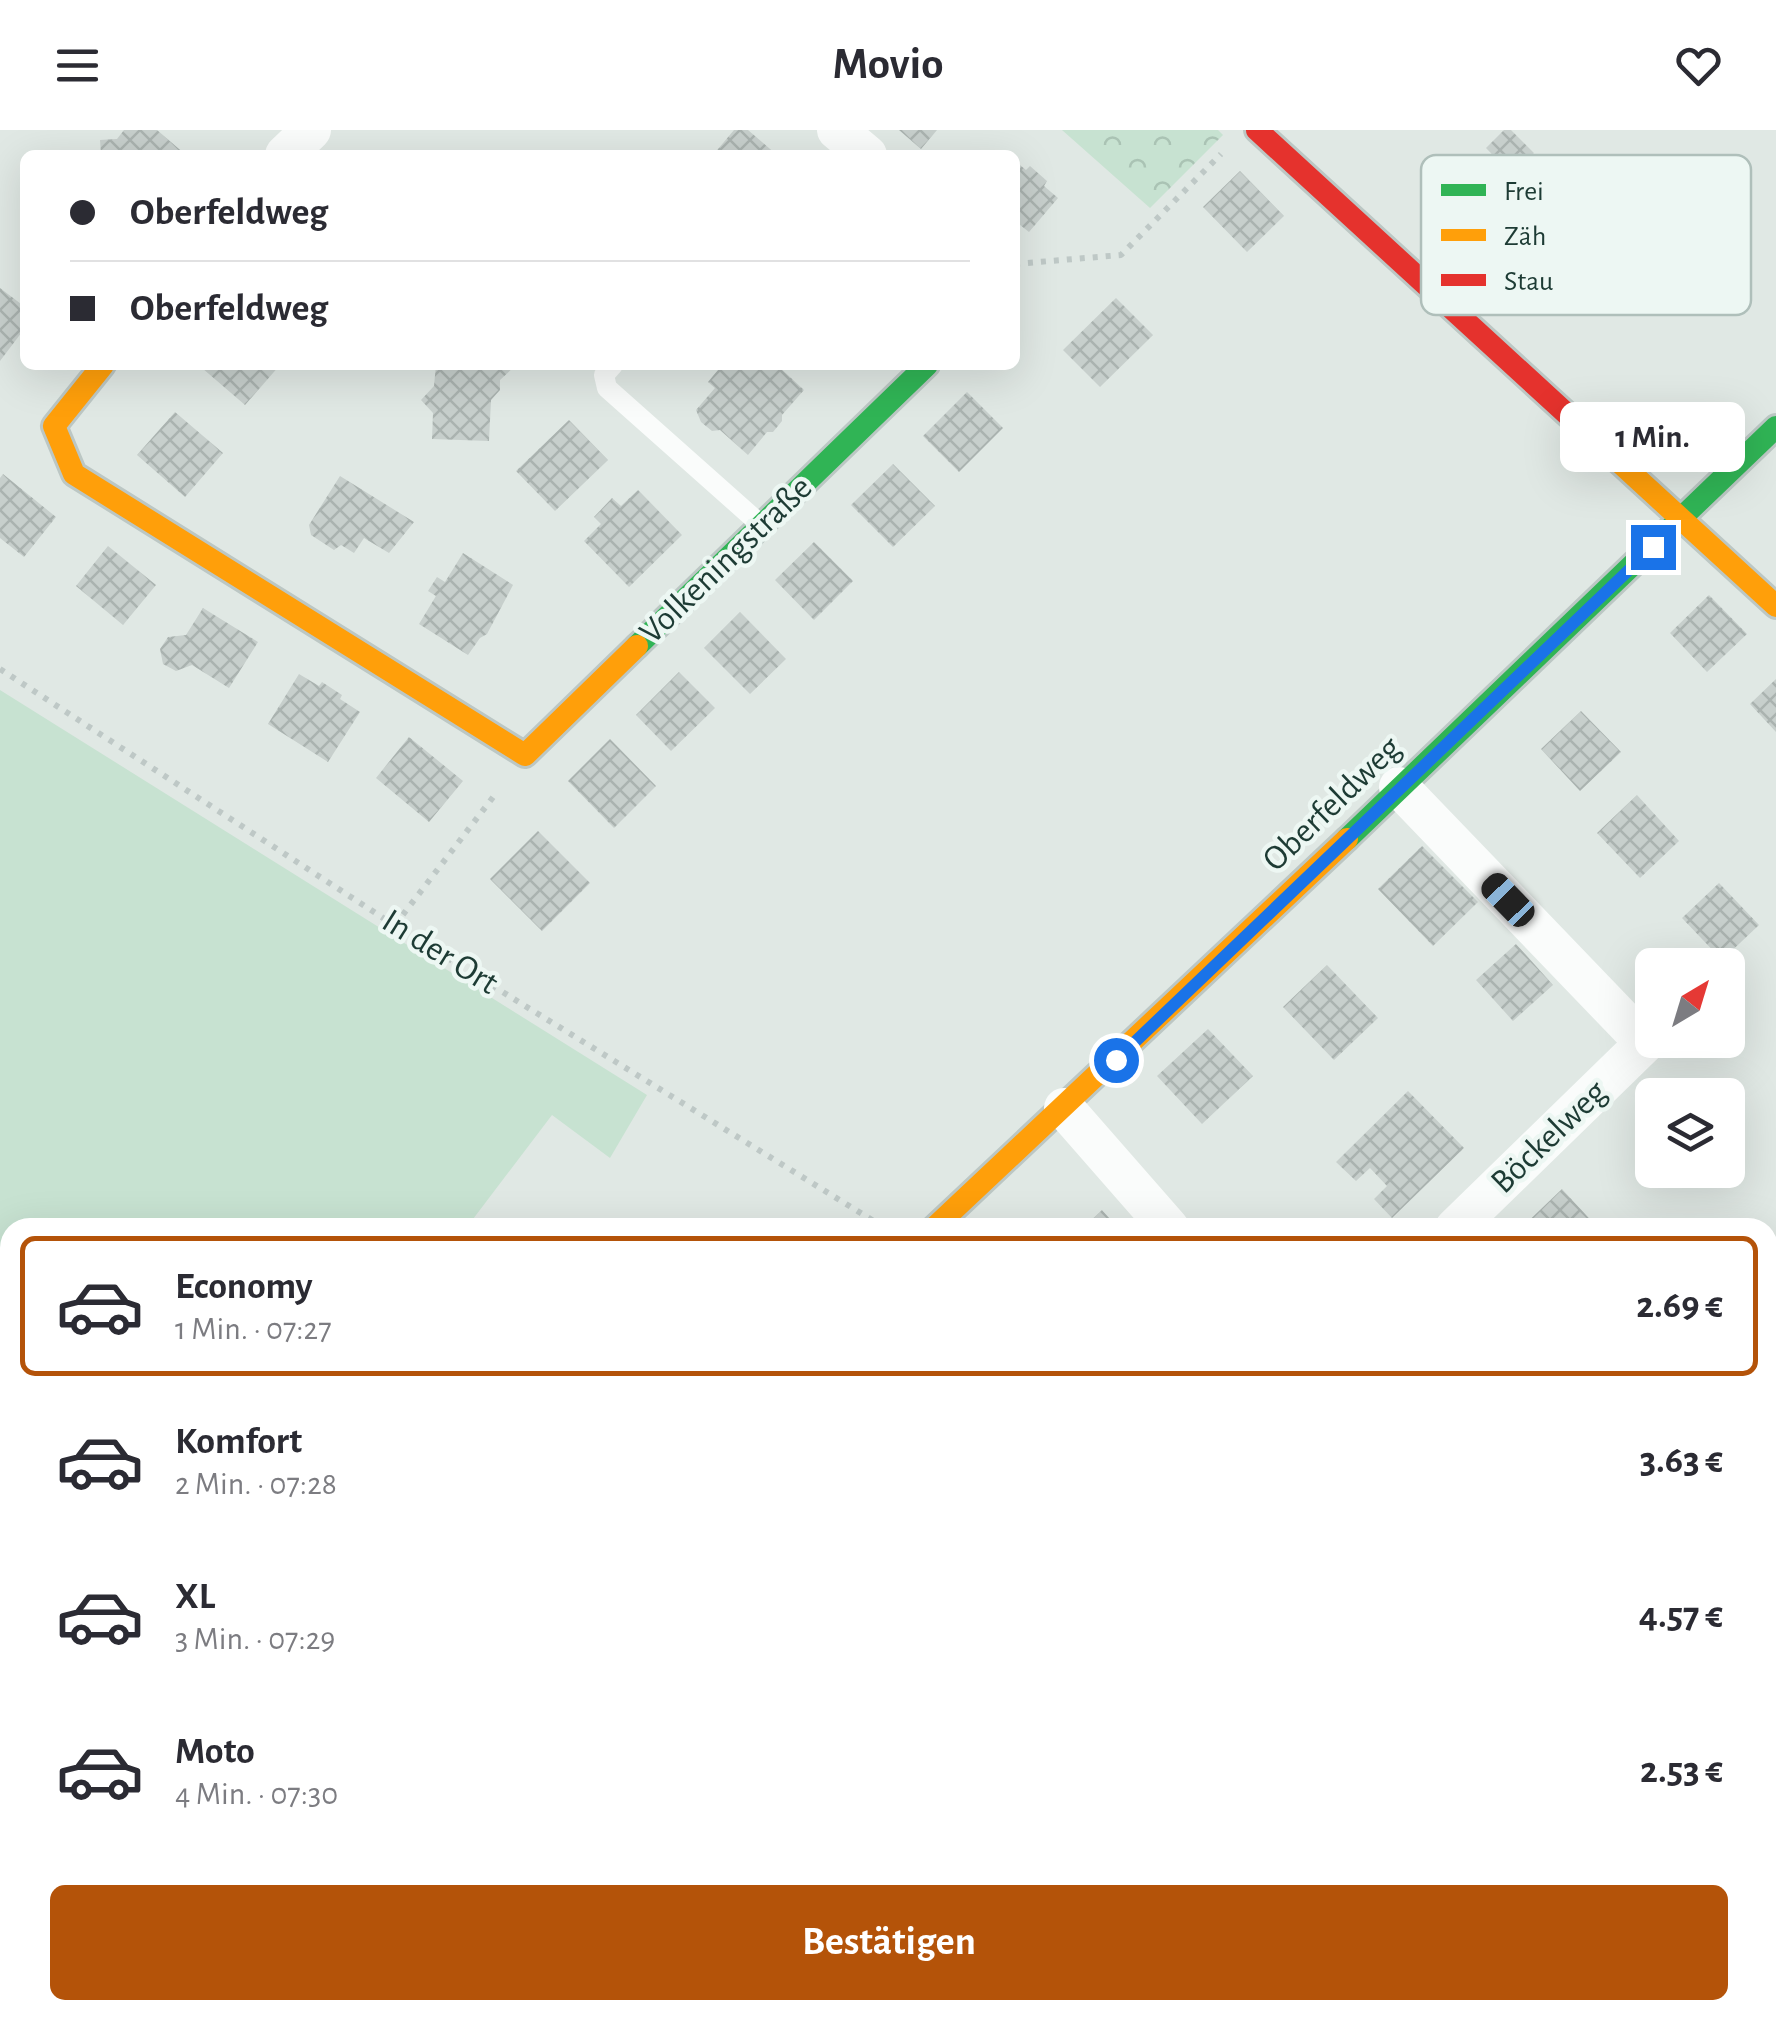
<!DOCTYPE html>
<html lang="de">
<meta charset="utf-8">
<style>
:root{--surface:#fff;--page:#f7f7f7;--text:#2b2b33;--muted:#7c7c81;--line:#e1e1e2;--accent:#b45309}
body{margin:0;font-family:"Alegreya Sans",sans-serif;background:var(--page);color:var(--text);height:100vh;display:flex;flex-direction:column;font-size:38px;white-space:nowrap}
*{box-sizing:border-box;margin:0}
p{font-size:32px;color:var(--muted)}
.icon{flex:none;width:55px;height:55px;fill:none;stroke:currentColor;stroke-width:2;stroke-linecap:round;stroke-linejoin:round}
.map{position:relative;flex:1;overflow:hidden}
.details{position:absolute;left:0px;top:1088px;width:1778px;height:802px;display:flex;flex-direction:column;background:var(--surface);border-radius:30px 30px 0 0;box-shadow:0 10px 40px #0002}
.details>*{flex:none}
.top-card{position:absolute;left:20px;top:20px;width:1000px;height:220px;border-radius:15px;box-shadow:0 10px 40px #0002;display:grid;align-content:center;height:220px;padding:0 50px;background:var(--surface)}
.needle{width:65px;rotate:38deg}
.controls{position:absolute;left:1635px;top:818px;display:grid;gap:20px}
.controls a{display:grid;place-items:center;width:110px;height:110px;border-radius:15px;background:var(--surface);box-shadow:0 10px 40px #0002;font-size:50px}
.end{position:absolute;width:45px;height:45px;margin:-22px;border:12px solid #1a73e8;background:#fff;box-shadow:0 0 0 5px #fff}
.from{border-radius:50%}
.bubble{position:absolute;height:70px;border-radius:15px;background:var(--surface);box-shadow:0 10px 40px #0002;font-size:32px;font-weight:700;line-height:70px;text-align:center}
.car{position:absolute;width:30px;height:60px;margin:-30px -15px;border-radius:12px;box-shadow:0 0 8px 2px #0007;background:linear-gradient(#222 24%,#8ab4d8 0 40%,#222 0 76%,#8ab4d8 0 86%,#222 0)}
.top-card b{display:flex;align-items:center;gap:35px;height:95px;font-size:38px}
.top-card b+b{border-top:2px solid var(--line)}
.top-card i{width:25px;height:25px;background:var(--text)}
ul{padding:18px 0 0;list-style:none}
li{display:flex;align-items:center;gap:30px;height:140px;margin:0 20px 15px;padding:0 30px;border:5px solid transparent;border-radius:15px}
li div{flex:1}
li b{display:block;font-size:38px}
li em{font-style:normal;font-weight:700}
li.active{border-color:var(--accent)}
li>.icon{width:90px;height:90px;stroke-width:1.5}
.action{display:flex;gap:20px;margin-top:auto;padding:20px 50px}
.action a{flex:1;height:115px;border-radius:15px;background:var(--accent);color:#fff;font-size:40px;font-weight:700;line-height:115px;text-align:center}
header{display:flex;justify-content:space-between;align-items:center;height:130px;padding:0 50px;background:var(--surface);font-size:45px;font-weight:700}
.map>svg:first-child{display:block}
</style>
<header><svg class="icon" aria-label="menu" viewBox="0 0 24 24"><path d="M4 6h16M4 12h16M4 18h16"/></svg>Movio<svg class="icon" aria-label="heart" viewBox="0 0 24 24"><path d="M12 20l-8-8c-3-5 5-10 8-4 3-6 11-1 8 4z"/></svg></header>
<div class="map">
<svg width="1776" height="1889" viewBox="0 0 1776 1889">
<defs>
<pattern id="park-crowns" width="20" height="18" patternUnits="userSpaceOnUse" patternTransform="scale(2.5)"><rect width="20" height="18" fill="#c7e2d1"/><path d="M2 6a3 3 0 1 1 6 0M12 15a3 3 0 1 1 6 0" fill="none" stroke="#aac3b4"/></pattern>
<pattern id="building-cross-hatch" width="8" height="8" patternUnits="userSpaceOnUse" patternTransform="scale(2.5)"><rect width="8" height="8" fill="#c7cfcc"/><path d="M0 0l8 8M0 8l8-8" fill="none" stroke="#aab3b0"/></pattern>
</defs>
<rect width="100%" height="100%" fill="#e0e8e4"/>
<!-- grass -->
<path fill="#c7e2d1" d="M0,560L647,965L610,1028L552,985L467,1097L10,1098V1742L0,1749Z"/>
<!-- park -->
<path fill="url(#park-crowns)" d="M1062,0H1218L1223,5L1150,78Z"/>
<!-- building -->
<path fill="url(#building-cross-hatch)" d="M124,0H157L186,25H101L100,10L117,9Z
M734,0H748L777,25H713Z
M899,0H937L921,19Z
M1504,0H1511L1534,23L1512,45L1486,18Z
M1015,31L1026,40L1030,36L1047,51L1044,56L1058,68L1029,102L1015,91Z
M1240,41L1284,86L1247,122L1203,77Z
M0,158L25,177V198L0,231Z
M1116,168L1153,205L1100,257L1063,220Z
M205,235H280L245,275L202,238Z
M436,235H516L500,250V260L491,270L489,311L432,309L433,283L421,270L434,256Z
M722,235L730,240L734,235H777L804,260L782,285V291L773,302H767L748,325L720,300L712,301L701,292L696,280L715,258L708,252Z
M967,262L1003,298L959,342L923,306Z
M175,282L223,323L185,367L137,325Z
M569,290L608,330L555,381L516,341Z
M893,334L935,376L893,417L851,375Z
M3,344L56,387L24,427L0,408V348Z
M340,346L414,392L389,423L364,408L354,423L341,415L334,420L311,405L309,395Z
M638,360L682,405L629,457L584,411L601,394L594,387L612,368L621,376Z
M814,412L853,451L814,490L775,450Z
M108,416L156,455L123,495L76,456Z
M463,423L513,455L487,504L480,508L468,525L419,494L436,466L428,461L437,447L445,452Z
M1709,465L1747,504L1707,542L1670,503Z
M203,478L258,512L229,558L192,535L176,541L163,534L160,519L168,507L186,505Z
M740,482L786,529L750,564L704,518Z
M679,542L715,578L671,621L636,585Z
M299,544L319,556L322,552L342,565L340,569L360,582L328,632L268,594Z
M1776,549V602L1750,574Z
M1581,581L1621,622L1580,661L1541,619Z
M409,607L463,651L429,692L376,648Z
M610,609L656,656L614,698L568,651Z
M1637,665L1679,711L1640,748L1597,703Z
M538,701L590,753L542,801L490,749Z
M1422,716L1478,772L1433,816L1378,759Z
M1719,753L1759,795L1722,830L1682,788Z
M1516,814L1553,855L1513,891L1476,850Z
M1327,835L1378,888L1334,930L1283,877Z
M1208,899L1253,946L1202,994L1157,946Z
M1408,961L1464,1018L1392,1088L1374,1069L1387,1056L1370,1038L1356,1051L1336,1032Z
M1562,1059L1598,1098H1521Z
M1102,1080L1118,1098H1083Z
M1768,1819L1776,1837V1885L1767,1889H1742L1737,1880H1768Z
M104,1880H131L141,1888L147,1880H154L165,1889H96Z
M199,1880H302L293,1889H208Z
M788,1880H850L855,1889H792Z
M900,1880H932L936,1888L904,1889Z
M1131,1880H1176L1180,1889H1135Z
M1397,1880H1465L1470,1889H1398Z"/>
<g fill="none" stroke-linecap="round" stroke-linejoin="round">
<defs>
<path id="fast" d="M637,516L927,235
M1347,709L1776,297"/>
<path id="slow" d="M103,235L54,296L74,344L525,625L637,516
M1605,319L1776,476
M934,1098L1347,709"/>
<path id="jam" d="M1257,0L1605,319"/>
</defs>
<!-- fast casing -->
<use href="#fast" stroke="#bcc7c4" stroke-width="28"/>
<!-- slow casing -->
<use href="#slow" stroke="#bcc7c4" stroke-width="28"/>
<!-- jam casing -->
<use href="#jam" stroke="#bcc7c4" stroke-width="28"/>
<!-- path -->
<path stroke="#bec8c6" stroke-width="6" stroke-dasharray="5 8" stroke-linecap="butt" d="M1015,134L1121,125L1221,24
M0,539L394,795L885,1098
M395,795L497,662
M0,1723L10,1716"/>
<!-- lane -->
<path stroke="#fafcfb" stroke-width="20" d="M613,235L604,245L607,258L760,394"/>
<!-- street -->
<path stroke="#fafcfb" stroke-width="40" d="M837,0L867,25
M285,25L311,0
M1399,657L1645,913L1455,1098
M1064,978L1169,1098
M1768,1409L1776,1405
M1099,1880L1104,1889
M510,1889L533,1880"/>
<!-- fast -->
<use href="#fast" stroke="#30b455" stroke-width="22"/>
<!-- slow -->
<use href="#slow" stroke="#ff9f0a" stroke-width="22"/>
<!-- jam -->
<use href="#jam" stroke="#e5322d" stroke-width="22"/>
</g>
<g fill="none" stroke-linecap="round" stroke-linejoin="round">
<!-- route -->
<path stroke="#1a73e8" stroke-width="12" d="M1116,930L1653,417"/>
</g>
<g text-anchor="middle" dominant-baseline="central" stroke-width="9" stroke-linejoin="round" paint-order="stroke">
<!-- street labels -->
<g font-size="35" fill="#1d3b34" stroke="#edf7f3">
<text transform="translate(726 430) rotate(-44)">Volkeningstraße</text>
<text transform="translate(1332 674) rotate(-44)">Oberfeldweg</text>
<text transform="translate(440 822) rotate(32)">In der Ort</text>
<text transform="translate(1549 1007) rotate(-44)">Böckelweg</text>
</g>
</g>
<!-- legend -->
<rect x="1421" y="25" width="330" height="160" rx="15" fill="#edf7f3" stroke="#afbfba" stroke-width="2.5"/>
<rect x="1441" y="54" width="45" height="12" fill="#30b455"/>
<rect x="1441" y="99" width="45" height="12" fill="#ff9f0a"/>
<rect x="1441" y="144" width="45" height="12" fill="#e5322d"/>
<g font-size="28" fill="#1d3b34">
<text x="1504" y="70">Frei</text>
<text x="1504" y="115">Zäh</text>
<text x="1504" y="160">Stau</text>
</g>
</svg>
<div class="controls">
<a><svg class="needle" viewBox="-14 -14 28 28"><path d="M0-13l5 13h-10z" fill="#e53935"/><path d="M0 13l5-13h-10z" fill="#7c7c81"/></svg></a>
<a><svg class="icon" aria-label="layers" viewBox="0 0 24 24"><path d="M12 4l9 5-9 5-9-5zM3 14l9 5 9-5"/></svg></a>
</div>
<i class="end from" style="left:1116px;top:930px"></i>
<i class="end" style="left:1653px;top:417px"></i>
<div class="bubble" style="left:1560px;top:272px;width:185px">1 Min.</div>
<i class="car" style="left:1508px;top:770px;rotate:316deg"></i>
<div class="top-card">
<b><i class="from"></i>Oberfeldweg</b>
<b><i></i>Oberfeldweg</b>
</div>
<section class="details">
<ul>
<li class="active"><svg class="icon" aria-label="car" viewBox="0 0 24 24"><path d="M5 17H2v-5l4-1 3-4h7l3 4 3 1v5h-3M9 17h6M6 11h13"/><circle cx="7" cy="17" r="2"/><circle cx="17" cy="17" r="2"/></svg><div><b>Economy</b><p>1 Min. · 07:27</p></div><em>2.69 €</em></li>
<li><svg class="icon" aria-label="car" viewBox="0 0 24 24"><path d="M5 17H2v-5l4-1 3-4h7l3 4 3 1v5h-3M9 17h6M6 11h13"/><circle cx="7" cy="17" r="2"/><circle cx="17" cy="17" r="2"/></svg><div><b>Komfort</b><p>2 Min. · 07:28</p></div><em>3.63 €</em></li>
<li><svg class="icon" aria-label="car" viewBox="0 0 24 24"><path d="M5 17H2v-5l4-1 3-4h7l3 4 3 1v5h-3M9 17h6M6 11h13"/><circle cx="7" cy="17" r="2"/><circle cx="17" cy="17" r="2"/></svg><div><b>XL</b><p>3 Min. · 07:29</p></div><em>4.57 €</em></li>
<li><svg class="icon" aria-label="car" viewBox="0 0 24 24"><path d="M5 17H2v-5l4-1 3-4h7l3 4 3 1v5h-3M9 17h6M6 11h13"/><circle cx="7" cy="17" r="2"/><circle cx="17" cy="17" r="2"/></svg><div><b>Moto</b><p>4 Min. · 07:30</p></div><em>2.53 €</em></li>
</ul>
<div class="action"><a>Bestätigen</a></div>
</section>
</div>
